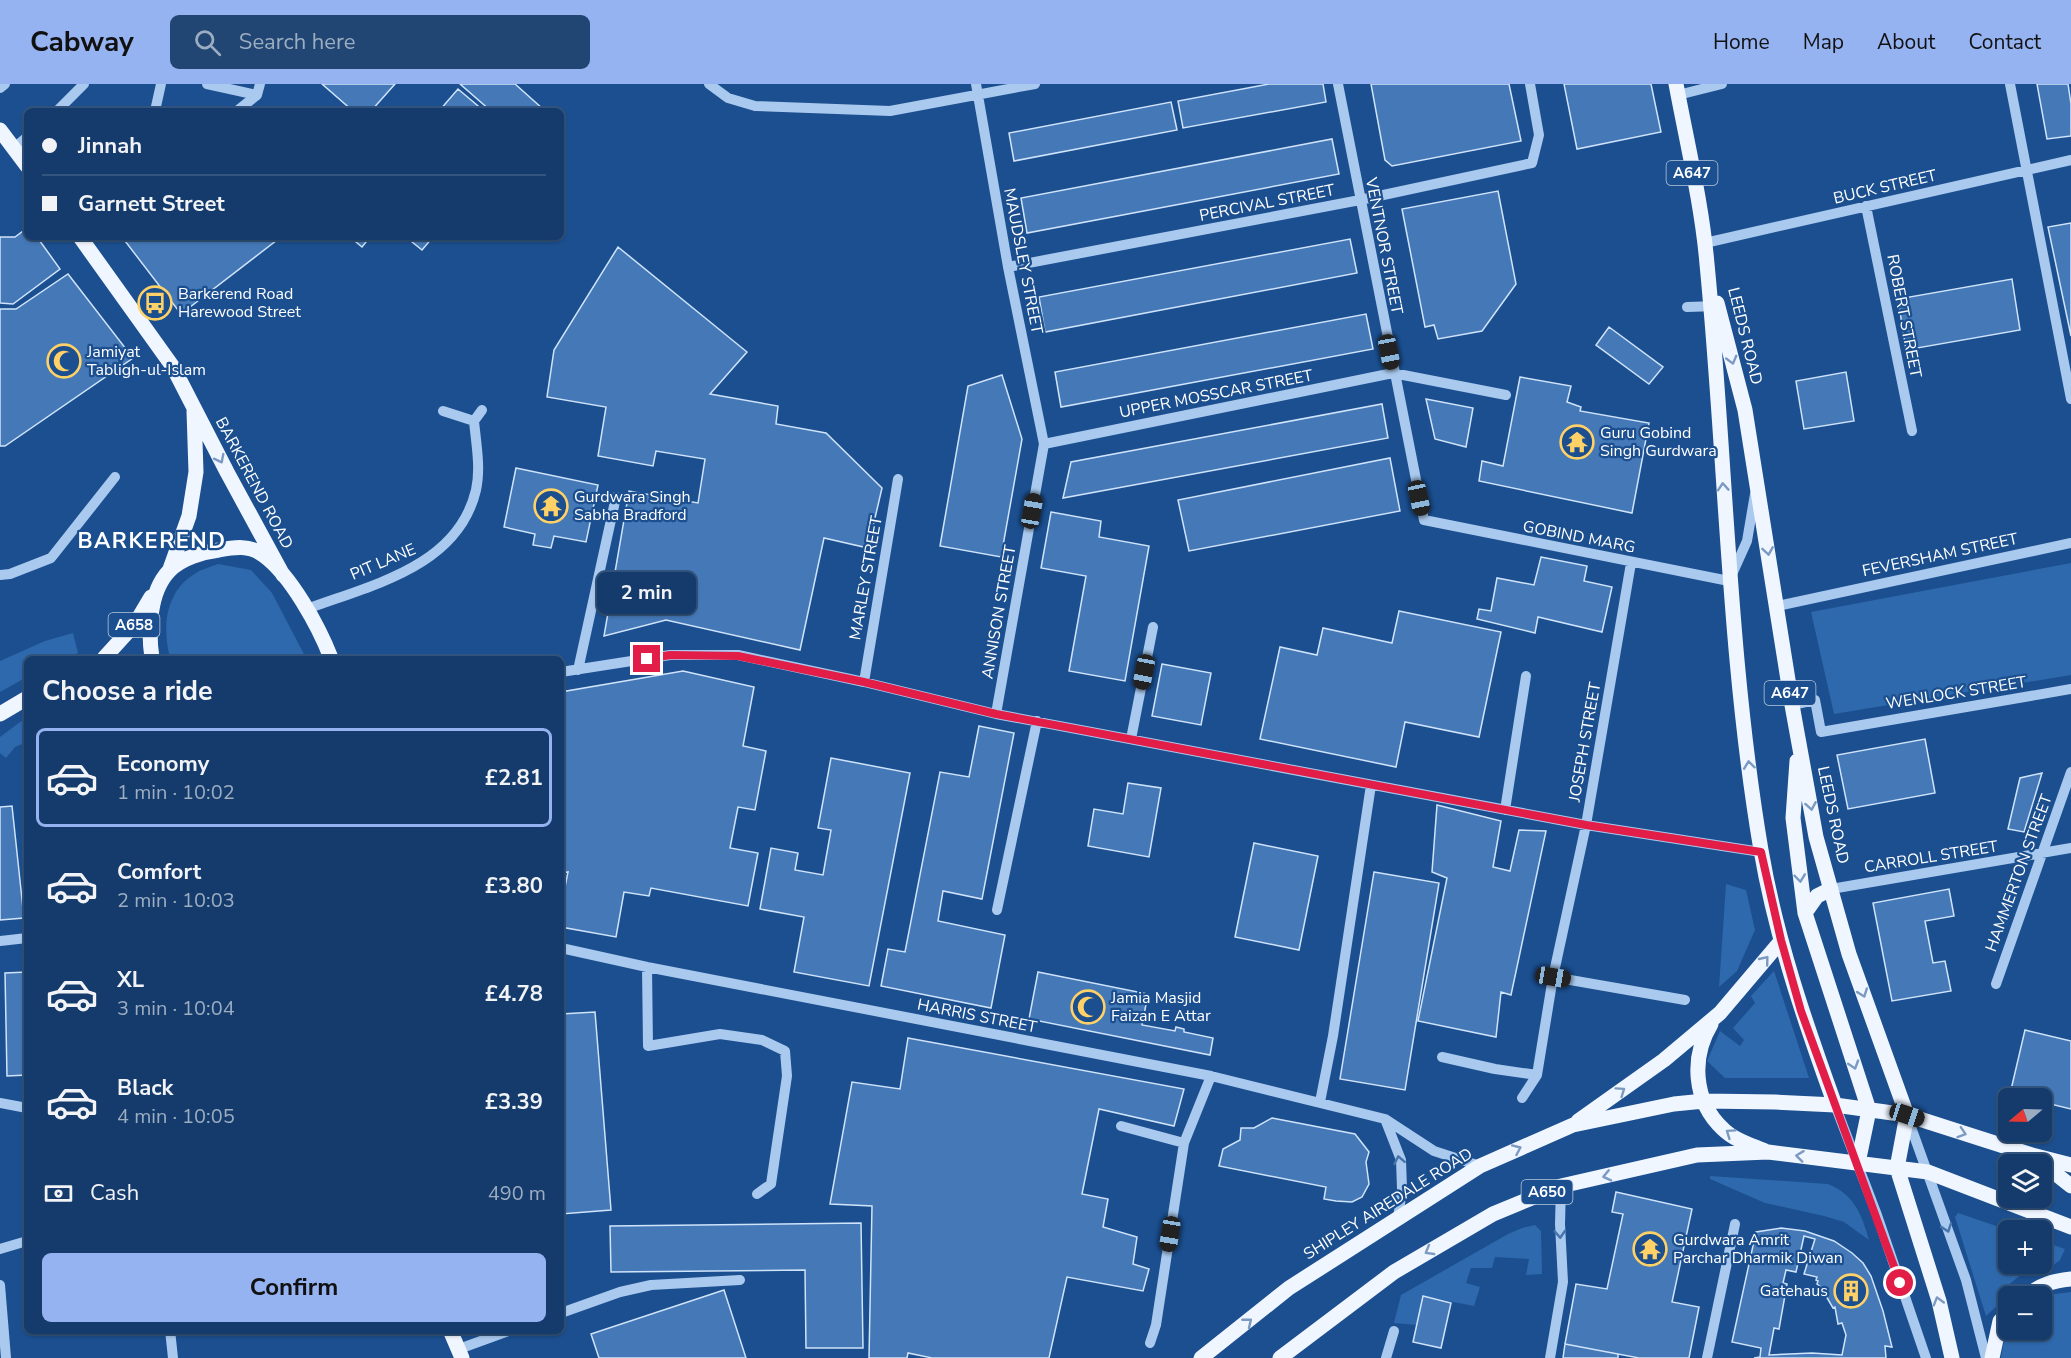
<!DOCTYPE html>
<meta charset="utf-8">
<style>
:root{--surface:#143b6b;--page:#214673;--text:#f1f3f6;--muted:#9dadc1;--line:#33557e;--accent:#95b2f1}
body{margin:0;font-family:"Nunito Sans",sans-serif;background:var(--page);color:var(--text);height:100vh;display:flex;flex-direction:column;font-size:22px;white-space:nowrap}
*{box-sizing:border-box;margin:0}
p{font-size:20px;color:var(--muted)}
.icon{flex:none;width:33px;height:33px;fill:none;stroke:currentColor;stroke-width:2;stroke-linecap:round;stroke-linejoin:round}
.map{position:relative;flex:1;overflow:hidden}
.details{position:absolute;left:24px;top:572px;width:540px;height:678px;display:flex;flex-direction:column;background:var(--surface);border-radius:9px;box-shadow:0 2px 4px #0004,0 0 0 2px var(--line)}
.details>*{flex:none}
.guide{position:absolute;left:24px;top:24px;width:540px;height:132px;border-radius:9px;box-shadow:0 2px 4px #0004,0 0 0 2px var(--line);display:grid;align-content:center;height:132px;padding:0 18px;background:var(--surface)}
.needle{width:39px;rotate:251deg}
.tools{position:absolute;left:1998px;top:1004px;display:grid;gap:12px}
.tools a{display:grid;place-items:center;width:54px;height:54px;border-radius:9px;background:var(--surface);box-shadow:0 2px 4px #0004,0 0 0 2px var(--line);font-size:30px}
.end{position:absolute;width:27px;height:27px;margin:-14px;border:8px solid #e11d48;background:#fff;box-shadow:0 0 0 3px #fff}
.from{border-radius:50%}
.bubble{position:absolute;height:42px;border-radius:9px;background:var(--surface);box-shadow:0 2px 4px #0004,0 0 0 2px var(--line);font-size:20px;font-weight:700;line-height:42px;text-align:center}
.car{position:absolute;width:18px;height:36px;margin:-18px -9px;border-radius:8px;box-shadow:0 0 4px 2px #0007;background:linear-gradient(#222 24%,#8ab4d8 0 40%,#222 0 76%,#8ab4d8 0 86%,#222 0)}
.guide b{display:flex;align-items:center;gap:21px;height:57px;font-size:22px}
.guide b+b{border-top:2px solid var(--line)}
.guide i{width:15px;height:15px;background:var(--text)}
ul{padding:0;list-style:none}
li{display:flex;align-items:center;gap:18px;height:99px;margin:0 12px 9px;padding:0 6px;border:3px solid transparent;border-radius:9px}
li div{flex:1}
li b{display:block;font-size:22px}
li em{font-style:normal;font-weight:700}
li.current{border-color:var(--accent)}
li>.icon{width:54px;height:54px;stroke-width:1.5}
h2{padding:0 18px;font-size:27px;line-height:72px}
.pay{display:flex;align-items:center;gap:15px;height:66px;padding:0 18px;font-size:22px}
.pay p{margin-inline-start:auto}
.cta{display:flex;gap:12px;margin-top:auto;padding:12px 18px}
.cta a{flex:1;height:69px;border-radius:9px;background:var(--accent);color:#111;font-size:24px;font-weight:700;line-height:69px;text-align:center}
header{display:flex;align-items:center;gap:36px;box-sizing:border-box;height:84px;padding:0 30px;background:var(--accent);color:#111}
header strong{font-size:28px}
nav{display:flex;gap:33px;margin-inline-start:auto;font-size:21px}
.search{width:420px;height:54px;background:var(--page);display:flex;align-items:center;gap:15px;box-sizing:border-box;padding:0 21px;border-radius:9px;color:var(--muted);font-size:22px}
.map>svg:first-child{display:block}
</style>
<header>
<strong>Cabway</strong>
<div class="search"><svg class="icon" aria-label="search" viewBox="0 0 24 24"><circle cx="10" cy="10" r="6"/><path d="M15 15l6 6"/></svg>Search here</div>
<nav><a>Home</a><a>Map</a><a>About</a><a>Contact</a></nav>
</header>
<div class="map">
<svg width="2071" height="1274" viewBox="0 0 2071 1274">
<rect width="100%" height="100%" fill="#1b4f8f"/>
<!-- green -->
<path fill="#2e69ad" d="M2071,479V591L1834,630L1811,528Z
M218,480L251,486L272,509L306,574H170C162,543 165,507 196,489C202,485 211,483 218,480Z
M73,549L78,569L64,574H27V593L0,608V577L45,557Z
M27,633V658L15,663L6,674L0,669V653Z
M1726,800L1746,806L1755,846L1737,887L1719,903Z
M1774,887L1809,994H1725L1707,977L1720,947L1740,962L1744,956L1733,944L1755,919L1751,912Z
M1710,1092L1828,1100C1854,1110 1862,1131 1869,1156L1844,1138L1824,1132L1765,1119L1710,1095Z
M1958,1129L2008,1146V1179H2042V1157L2065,1165L2060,1176L2042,1190L2031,1185C2017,1193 2007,1201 1996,1214L1999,1220L1986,1232L1955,1133Z
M1535,1141L1541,1147L1542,1190L1526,1191L1529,1175L1495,1173L1492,1184H1471L1466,1199L1480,1203L1474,1222L1423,1212L1417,1241L1394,1239L1401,1211L1508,1150L1522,1144Z
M2071,1208V1274H2001L2005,1252L2009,1245H2042V1215L2047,1211Z"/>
<!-- building -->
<path fill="#4478b7" stroke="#cfe3fa" stroke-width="1.5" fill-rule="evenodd" d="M322,0H395L371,27H353Z
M460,0H515L543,25L541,27H491Z
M1269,0H1323L1326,18L1183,44L1178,17Z
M1371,0H1509L1521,57L1392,82L1385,76Z
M1564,0H1651L1661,48L1577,65Z
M2037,0H2068L2071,20V52L2047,55Z
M458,5L484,27H439Z
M1171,18L1177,46L1014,77L1009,49Z
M1332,55L1339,90L1027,149L1021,114Z
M1498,107L1516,200L1482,247L1438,255L1434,241L1425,243L1402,125Z
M2071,139V252L2048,143Z
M27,144V153H37L60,185L13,220L0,219V153H15Z
M122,153H281L181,230Z
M350,153H370L362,163Z
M406,153H433L422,166Z
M1350,155L1357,189L1045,248L1039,213Z
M618,163L747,268L710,310L778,322L776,340L826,349L882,404L868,464L824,454L800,566L666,536L604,552L629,407L698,419L705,375L656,367L653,382L598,372L606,323L547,313L554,266Z
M68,190L133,274L5,362H0V225H16Z
M2012,195L2020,246L1906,266L1898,215Z
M1366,230L1373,265L1061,323L1055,288Z
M1609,243L1663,283L1649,300L1596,261Z
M1846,288L1854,337L1804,345L1796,297Z
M1002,291L1022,355L1001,473L940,462L968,302Z
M1520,293L1571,302L1567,318L1581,323L1580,327L1649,339L1632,429L1479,397L1482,377L1503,382Z
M1426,315L1473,324L1466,363L1435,355Z
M1382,320L1388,354L1063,414L1071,378Z
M1390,374L1400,427L1189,467L1178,416Z
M516,384L598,401L586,458L554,452L551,464L533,461L535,450L504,443Z
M1051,428L1101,437L1099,453L1149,462L1125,597L1069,587L1086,492L1041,484Z
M1541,473L1587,482L1584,497L1612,503L1602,548L1538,533L1535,549L1477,535L1479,525L1491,527L1497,494L1534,501Z
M1399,527L1501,548L1479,653L1405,638L1396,683L1260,655L1280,563L1317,571L1323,544L1392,559Z
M1162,580L1211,589L1201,641L1152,632Z
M683,587L754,603L743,662L766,667L755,726L738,723L730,764L758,769L748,822L651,804L649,812L624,808L616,853L561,843V823L568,788L561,789V608Z
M979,642L1014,649L982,815L943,807L938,837L1005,851L991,924L881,902L888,865L905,868L940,688L969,693Z
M1925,655L1935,709L1848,725L1837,671Z
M831,674L910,689L869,902L794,888L804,833L760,825L771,764L798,769L795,786L823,791L831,746L818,744Z
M2042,689L2024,748L2008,745L2020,694Z
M1128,699L1161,704L1149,773L1088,762L1094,725L1123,730Z
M1437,721L1501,737L1493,783L1510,787L1519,746L1546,747L1511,911L1501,908L1496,953L1418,937L1447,794L1432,788Z
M12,722L24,834L0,836V723Z
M1254,759L1318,772L1299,866L1235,853Z
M1374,788L1439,799L1405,1006L1340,995Z
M1949,805L1954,832L1925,837L1933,879L1945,877L1951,907L1892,917L1873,819Z
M27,888V991L7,992L5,889Z
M1038,888L1148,910L1142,941L1175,947L1176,943L1184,945V948L1213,954L1210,971L1029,935Z
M595,928L611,1126L561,1130V930Z
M2025,946L2071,957V1025L2042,1018V1014H2027L2010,1010Z
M908,954L1184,1005L1174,1042L1099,1025L1082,1110L1108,1115L1103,1143L1137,1153L1133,1180L1149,1185L1143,1207L1067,1193L1049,1274H932L908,1269L907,1274H869L872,1122L830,1120L852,998L900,1005Z
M1272,1034L1355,1050L1369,1068L1366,1078L1369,1100L1362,1113L1352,1118L1336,1117L1324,1115L1326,1103L1219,1082L1223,1065L1240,1056L1241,1044H1254Z
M1616,1108L1692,1125L1672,1218L1699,1223L1689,1274H1639L1565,1260L1576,1200L1607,1205L1623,1130L1612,1128Z
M861,1139L863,1264H806L805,1186L611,1188L610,1142Z
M1781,1144L1805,1147L1834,1157L1852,1169L1863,1179L1871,1192L1883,1227L1892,1263L1885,1262L1886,1274H1754L1760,1273L1761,1264L1732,1258L1756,1148ZM1804,1152L1815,1155L1804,1190L1817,1193L1816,1196L1818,1197L1817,1200L1828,1209L1826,1212L1833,1224L1835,1223L1838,1240L1842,1239L1846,1251L1842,1271L1812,1269L1769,1271L1774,1244L1779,1245L1787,1200L1783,1199L1786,1186L1796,1188Z
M724,1206L746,1274H599L591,1250Z
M1423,1212L1451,1219L1441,1264L1413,1258Z
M1565,1260L1618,1270V1274H1563Z"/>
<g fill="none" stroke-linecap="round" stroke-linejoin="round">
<!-- minor -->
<path stroke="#a9c9ee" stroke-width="10" d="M207,0L257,11
M709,0L728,14L755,22L890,27L1035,0
M976,0L1008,183L1044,360L996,630
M1338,0L1424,436L1729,497L1747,457L1755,410
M2010,0L2071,315
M0,4L5,0
M1678,11L1722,0
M57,27L84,0
M155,27L161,0
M237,27L257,11L260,0
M14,64L27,53
M1866,122L1912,347
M1705,159L2071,76
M1008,183L1360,116L1532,79L1539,51L1530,0
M1687,223L1717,222
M443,327L474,337L482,326
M1044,360L1393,289L1506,311
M0,491L10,490L51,474L115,393
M1777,522L2071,459
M307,525C371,501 458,483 476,406C481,384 476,359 474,337
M578,586L616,413
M561,588L670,571H738L864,598L996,630L1586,741L1761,768
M864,598L898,395
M1792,621L1815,616L1821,648L2071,605
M1131,655L1153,543
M1505,726L1526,592
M1831,805L2071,764
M997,826L1037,637
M0,857L27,854
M561,864L647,883L1211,992L1385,1035
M647,883L648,962L720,950L762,956L785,967L787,992L771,1100L757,1110
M1553,893L1685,916
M1996,900L2071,688
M1442,973L1495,985L1537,991
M1522,1014L1537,991L1553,893L1586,741L1631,479
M1320,1018L1333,952L1371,701
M0,1019L27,1024
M1835,1021L1877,1131L1926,1274
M1907,1032L1966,1196L1986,1274
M1121,1042L1184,1059
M1398,1134L1402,1105L1401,1076L1385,1035L1434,1067L1480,1082
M0,1165L27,1157
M0,1201L6,1274
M561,1229L620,1208L651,1201L740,1196
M170,1246L173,1274
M1150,1259L1156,1241L1184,1059L1211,992
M459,1265L511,1246
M1386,1274L1394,1247
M1550,1274L1563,1198L1560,1140L1561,1102
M1707,1274L1735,1140"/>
<!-- major -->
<path stroke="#f0f6ff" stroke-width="15" d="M1676,0C1687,59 1702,121 1707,180C1726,375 1728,572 1761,766C1776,854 1805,938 1835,1021
M0,46L27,82
M80,153L173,283L227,388L283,491
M1717,219L1745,326L1792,621L1816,753L1849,870L1907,1031
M170,485L189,432L196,388L194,327
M104,574L135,540L151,513
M152,574C148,547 149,508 169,487C181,474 203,468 219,466C235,463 250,461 263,471C291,491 319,543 331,574
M0,630L27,614
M1797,677L1793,734L1805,829L1869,1026L1858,1079
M1805,829L1817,812L1831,805
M1711,940C1691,973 1693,1017 1723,1045C1734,1056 1751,1061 1765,1067
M1907,1031L1897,1084L1939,1217L1952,1274
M1578,1037L1664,976L1720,929L1781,857
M2037,1075L2071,1102
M2027,1212C2041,1200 2053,1197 2071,1195
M450,1246L462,1274
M1201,1274L1289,1204L1480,1082L1573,1041L1674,1020L1704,1017L1775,1018L1835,1021L1907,1031L2032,1071L2071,1081
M1280,1274L1394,1188L1493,1130L1561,1102L1697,1071L1768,1068L1928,1088L2071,1143
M1992,1274L2000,1237L2008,1229"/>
</g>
<!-- one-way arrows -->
<defs><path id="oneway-chevron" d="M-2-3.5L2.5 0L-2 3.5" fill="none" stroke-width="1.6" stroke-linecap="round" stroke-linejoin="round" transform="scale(1.5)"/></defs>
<g stroke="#7b9ac1">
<use href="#oneway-chevron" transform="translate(1732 276) rotate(75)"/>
<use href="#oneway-chevron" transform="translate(220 375) rotate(63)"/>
<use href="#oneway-chevron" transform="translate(1723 403) rotate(-94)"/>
<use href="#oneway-chevron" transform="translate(1768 467) rotate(81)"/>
<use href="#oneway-chevron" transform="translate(1749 681) rotate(-97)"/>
<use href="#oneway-chevron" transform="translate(1811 722) rotate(80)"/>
<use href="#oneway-chevron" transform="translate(1800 794) rotate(83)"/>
<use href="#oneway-chevron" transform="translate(1765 876) rotate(-51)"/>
<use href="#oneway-chevron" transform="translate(1863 909) rotate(70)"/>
<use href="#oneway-chevron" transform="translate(1854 981) rotate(72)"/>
<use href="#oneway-chevron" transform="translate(1621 1007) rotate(-35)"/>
<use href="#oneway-chevron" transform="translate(1730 1049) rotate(-145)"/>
<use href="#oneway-chevron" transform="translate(1962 1049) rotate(18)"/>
<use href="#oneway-chevron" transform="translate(1517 1065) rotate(-24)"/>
<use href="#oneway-chevron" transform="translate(1800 1072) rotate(-173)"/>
<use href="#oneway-chevron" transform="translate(1607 1092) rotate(167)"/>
<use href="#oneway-chevron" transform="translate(1429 1167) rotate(150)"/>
<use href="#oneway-chevron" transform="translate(1938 1217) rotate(-106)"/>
<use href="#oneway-chevron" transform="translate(1248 1238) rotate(-39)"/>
</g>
<g stroke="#4674ac">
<use href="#oneway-chevron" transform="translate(1399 1076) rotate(-101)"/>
<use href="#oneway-chevron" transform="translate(1947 1144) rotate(71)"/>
<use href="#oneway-chevron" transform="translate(1560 1150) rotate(87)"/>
</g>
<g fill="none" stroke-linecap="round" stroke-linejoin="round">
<!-- route -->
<path stroke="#e11d48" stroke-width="8" d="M647,575L670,571L738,572L864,598L996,630L1586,741L1761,768L1781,856L1801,927L1900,1199"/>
</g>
<!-- icons -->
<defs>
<symbol id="bus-ring" viewBox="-11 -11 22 22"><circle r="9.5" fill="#1b4f8f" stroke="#ffd166" stroke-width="1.5"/><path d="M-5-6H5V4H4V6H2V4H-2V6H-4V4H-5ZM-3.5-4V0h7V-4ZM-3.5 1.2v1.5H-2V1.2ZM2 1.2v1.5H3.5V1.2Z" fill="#ffd166"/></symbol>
<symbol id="mosque-ring" viewBox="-11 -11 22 22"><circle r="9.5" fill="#1b4f8f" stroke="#ffd166" stroke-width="1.5"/><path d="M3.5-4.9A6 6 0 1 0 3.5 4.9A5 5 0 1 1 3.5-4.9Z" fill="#ffd166"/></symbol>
<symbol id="temple-ring" viewBox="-11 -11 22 22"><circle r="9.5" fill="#1b4f8f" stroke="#ffd166" stroke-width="1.5"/><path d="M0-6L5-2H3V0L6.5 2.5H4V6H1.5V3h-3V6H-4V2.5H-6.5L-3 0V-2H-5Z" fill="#ffd166"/></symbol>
<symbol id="building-ring" viewBox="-11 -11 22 22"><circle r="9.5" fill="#1b4f8f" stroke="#ffd166" stroke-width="1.5"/><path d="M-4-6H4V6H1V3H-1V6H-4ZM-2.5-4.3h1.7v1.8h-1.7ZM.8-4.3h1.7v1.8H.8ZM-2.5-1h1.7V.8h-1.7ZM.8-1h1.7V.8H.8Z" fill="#ffd166"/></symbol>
</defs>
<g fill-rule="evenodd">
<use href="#bus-ring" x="136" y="200" width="38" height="38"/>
<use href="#mosque-ring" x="45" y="258" width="38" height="38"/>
<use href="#temple-ring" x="1558" y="339" width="38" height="38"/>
<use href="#temple-ring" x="532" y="403" width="38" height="38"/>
<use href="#mosque-ring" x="1069" y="904" width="38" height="38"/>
<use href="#temple-ring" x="1631" y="1146" width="38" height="38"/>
<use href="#building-ring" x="1832" y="1188" width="38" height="38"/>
</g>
<g text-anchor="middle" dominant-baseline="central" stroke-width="4.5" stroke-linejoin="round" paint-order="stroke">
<!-- shield labels -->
<g fill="#1b4f8f" stroke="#bbcadd" stroke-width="1.5">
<rect x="1666.5" y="77" width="51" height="24" rx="4.5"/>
<rect x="108.5" y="529" width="51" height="24" rx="4.5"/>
<rect x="1764.5" y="597" width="51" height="24" rx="4.5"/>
<rect x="1521.5" y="1096" width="51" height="24" rx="4.5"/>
</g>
<g font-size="15" font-weight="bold" fill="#fff">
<text x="1692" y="89">A647</text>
<text x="134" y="541">A658</text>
<text x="1790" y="609">A647</text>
<text x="1547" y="1108">A650</text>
</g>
<!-- street labels -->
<g font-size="16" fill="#fff" stroke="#1b4f8f">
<text transform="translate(1885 103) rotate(-13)">BUCK STREET</text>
<text transform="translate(1267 119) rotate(-11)">PERCIVAL STREET</text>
<text transform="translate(1384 162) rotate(79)">VENTNOR STREET</text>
<text transform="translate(1023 177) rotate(79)">MAUDSLEY STREET</text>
<text transform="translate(1904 232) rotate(79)">ROBERT STREET</text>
<text transform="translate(1745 252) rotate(76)">LEEDS ROAD</text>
<text transform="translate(1216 310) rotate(-11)">UPPER MOSSCAR STREET</text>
<text transform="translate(254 399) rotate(62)">BARKEREND ROAD</text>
<text transform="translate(1579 453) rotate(11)">GOBIND MARG</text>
<text transform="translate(1940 471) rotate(-12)">FEVERSHAM STREET</text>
<text transform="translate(383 478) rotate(-23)">PIT LANE</text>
<text transform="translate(866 494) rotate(-80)">MARLEY STREET</text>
<text transform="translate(999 528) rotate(-80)">ANNISON STREET</text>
<text transform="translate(1956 609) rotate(-9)">WENLOCK STREET</text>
<text transform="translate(1585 658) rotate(-80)">JOSEPH STREET</text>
<text transform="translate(1833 731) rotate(78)">LEEDS ROAD</text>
<text transform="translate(1931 773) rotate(-9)">CARROLL STREET</text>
<text transform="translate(2019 789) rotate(-70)">HAMMERTON STREET</text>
<text transform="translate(977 932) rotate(11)">HARRIS STREET</text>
<text transform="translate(1388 1120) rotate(-32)">SHIPLEY AIREDALE ROAD</text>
</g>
<!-- poi labels -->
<g font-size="16" fill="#fff" stroke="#1b4f8f" text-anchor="start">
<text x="178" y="210">Barkerend Road<tspan x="178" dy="18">Harewood Street</tspan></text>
<text x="87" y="268">Jamiyat<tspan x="87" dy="18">Tabligh-ul-Islam</tspan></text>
<text x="1600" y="349">Guru Gobind<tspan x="1600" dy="18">Singh Gurdwara</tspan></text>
<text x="574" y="413">Gurdwara Singh<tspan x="574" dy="18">Sabha Bradford</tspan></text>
<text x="1111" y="914">Jamia Masjid<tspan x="1111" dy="18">Faizan E Attar</tspan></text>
<text x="1673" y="1156">Gurdwara Amrit<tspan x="1673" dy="18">Parchar Dharmik Diwan</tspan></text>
<text x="1828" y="1207" text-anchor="end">Gatehaus</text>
</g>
<!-- district labels -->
<g font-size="22" font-weight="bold" letter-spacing="1.5" fill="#fff" stroke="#1b4f8f">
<text x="152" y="457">BARKEREND</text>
</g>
</g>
</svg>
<div class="tools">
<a><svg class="needle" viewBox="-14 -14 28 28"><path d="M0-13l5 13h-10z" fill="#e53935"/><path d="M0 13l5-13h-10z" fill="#9dadc1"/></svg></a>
<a><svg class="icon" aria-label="layers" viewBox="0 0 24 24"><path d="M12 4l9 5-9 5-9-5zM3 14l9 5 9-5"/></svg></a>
<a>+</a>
<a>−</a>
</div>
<i class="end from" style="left:1900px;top:1199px"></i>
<i class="end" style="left:647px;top:575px"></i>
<div class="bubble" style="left:597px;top:488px;width:99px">2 min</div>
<i class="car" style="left:1389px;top:268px;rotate:169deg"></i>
<i class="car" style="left:1419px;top:414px;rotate:168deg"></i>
<i class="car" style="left:1032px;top:427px;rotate:10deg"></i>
<i class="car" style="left:1144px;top:588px;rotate:191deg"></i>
<i class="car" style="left:1553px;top:893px;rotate:99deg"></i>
<i class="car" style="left:1907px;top:1031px;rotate:108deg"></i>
<i class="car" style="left:1170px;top:1150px;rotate:189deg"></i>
<div class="guide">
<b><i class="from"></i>Jinnah</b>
<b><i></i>Garnett Street</b>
</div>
<section class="details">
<h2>Choose a ride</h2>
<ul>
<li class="current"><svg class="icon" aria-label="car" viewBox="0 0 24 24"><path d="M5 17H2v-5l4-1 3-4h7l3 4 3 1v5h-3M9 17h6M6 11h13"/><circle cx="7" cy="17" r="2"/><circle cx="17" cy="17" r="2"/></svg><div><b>Economy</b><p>1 min · 10:02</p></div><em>£2.81</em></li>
<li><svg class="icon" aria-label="car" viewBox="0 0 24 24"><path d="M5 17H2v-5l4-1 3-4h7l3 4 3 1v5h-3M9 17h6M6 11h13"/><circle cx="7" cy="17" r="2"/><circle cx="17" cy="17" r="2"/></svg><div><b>Comfort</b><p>2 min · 10:03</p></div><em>£3.80</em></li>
<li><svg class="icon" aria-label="car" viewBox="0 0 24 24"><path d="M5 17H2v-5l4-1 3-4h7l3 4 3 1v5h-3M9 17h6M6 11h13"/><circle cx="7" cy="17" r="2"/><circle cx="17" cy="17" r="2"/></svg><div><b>XL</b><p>3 min · 10:04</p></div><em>£4.78</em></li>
<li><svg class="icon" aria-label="car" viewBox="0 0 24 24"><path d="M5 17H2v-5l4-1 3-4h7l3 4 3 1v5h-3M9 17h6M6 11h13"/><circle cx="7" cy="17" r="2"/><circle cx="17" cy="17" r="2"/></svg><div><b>Black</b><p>4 min · 10:05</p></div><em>£3.39</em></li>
</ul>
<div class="pay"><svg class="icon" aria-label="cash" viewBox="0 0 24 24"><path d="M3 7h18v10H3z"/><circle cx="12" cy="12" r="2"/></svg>Cash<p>490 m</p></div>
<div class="cta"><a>Confirm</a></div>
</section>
</div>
